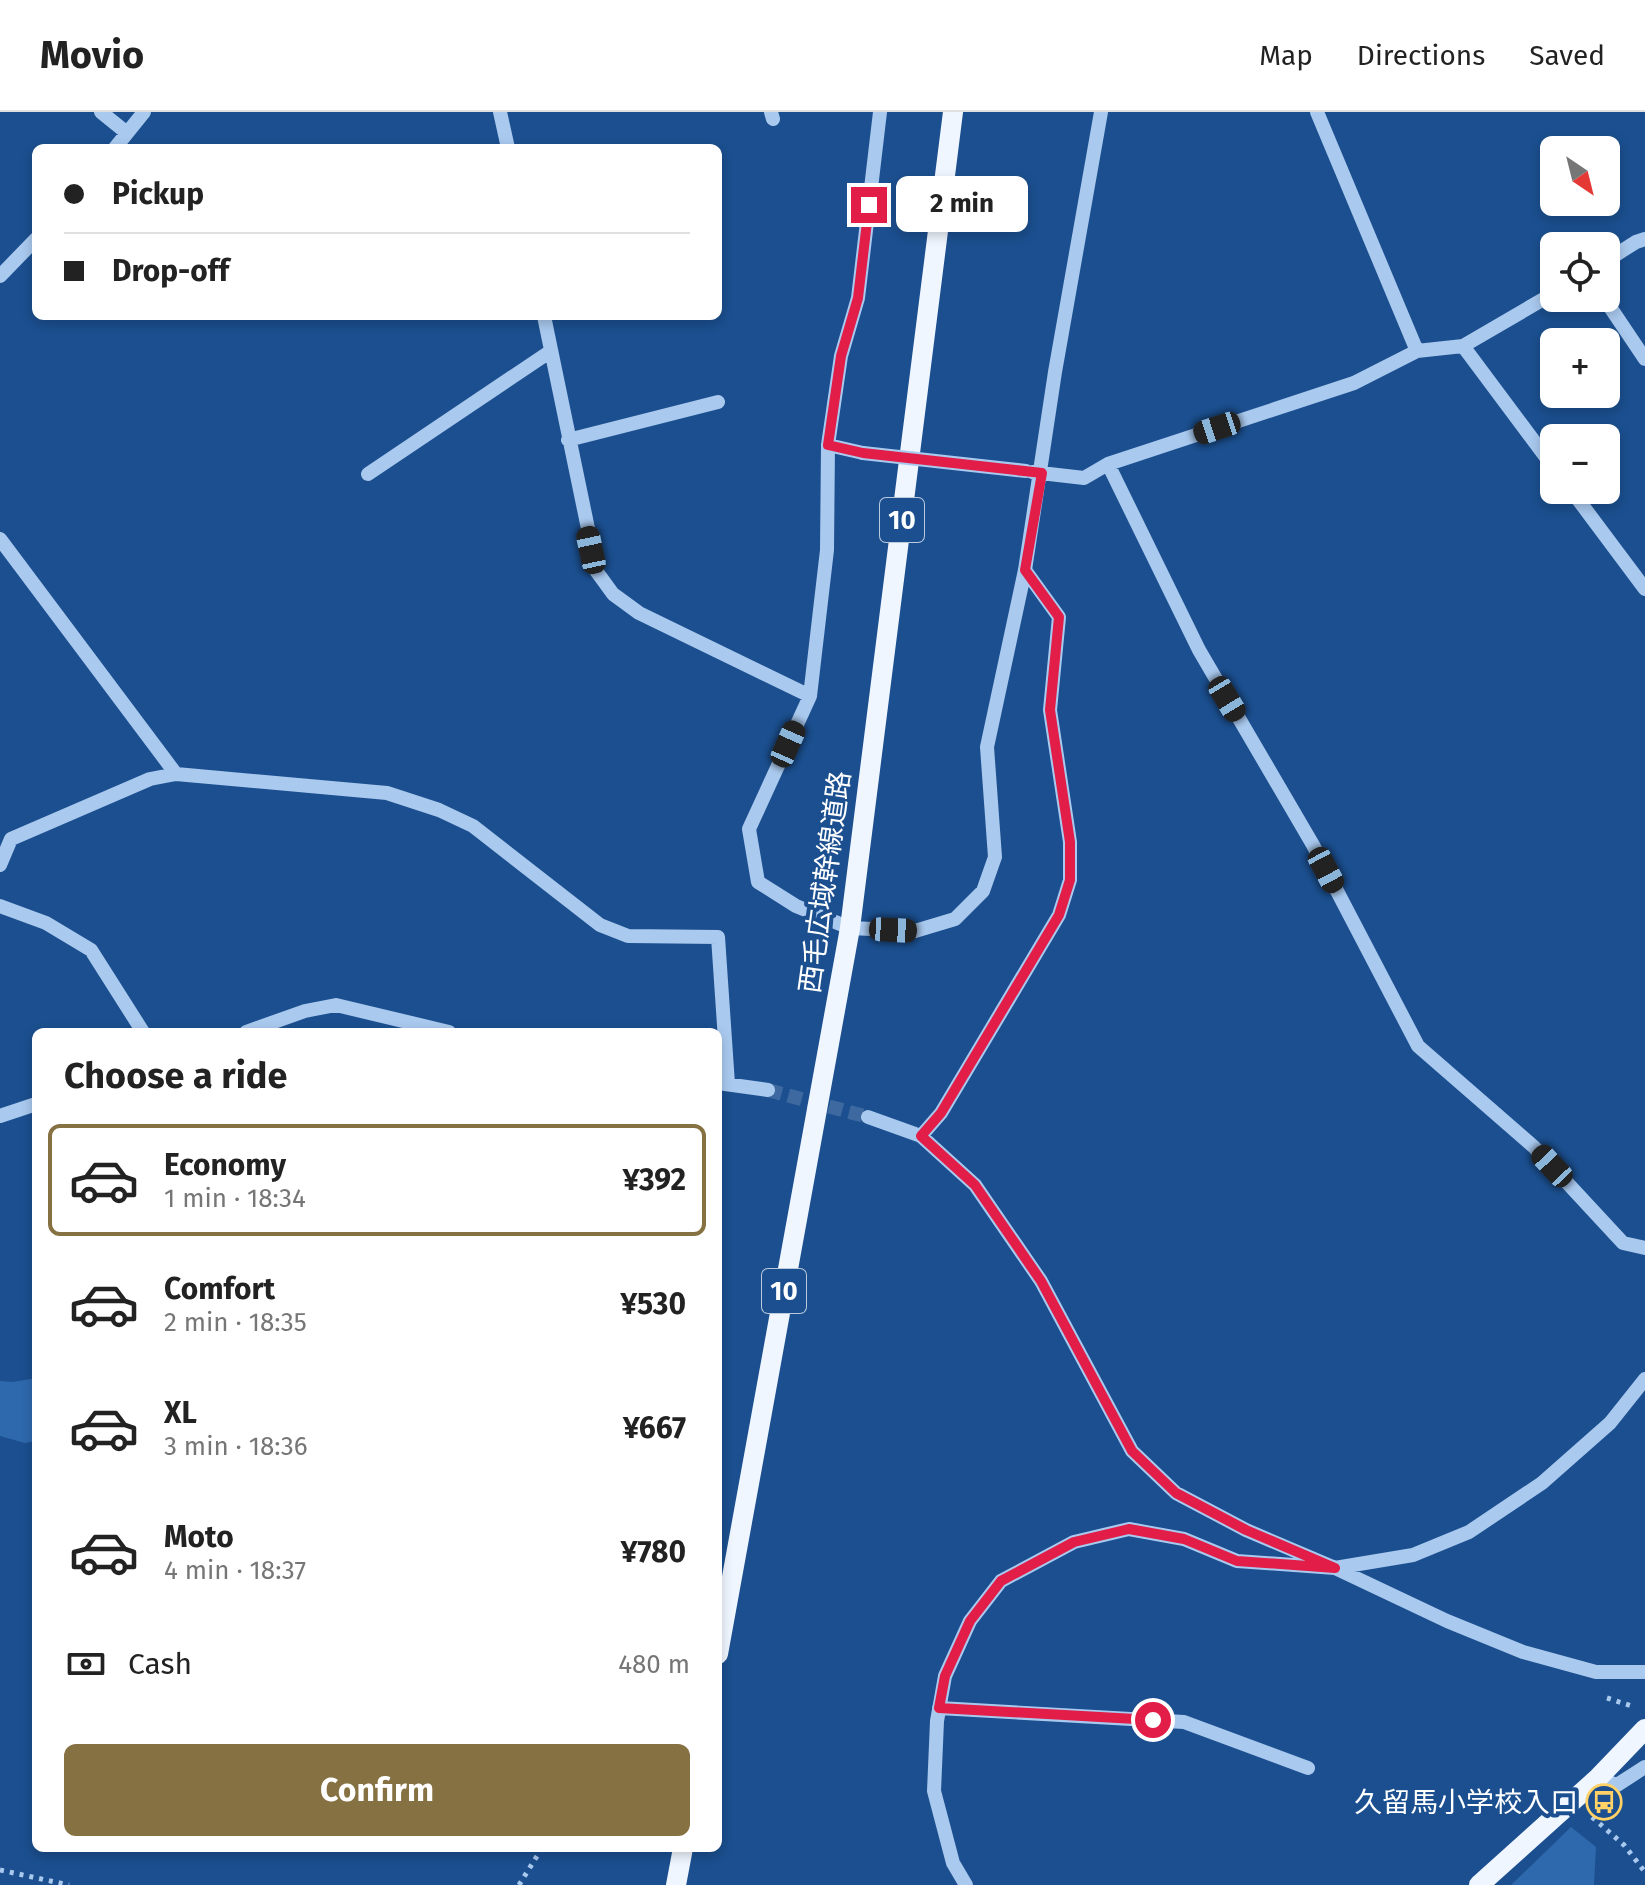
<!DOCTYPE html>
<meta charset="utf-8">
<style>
:root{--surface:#fff;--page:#f2f2f2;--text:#222;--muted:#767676;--line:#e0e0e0;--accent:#857141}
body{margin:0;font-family:"Fira Sans","Noto Sans JP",sans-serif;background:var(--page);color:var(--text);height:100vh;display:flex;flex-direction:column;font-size:30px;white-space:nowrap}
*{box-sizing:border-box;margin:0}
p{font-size:26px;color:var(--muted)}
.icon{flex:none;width:44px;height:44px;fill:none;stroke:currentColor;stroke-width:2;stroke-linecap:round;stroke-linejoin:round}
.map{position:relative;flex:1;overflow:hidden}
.drawer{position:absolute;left:32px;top:916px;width:690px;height:824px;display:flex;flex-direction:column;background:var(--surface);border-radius:12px;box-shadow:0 4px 12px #0003}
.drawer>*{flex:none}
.banner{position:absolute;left:32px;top:32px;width:690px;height:176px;border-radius:12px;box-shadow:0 4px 12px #0003;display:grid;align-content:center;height:176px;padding:0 32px;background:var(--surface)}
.needle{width:52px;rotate:145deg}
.controls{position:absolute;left:1540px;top:24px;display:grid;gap:16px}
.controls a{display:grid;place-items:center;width:80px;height:80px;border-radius:12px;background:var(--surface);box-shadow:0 4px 12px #0003;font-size:40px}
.end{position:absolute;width:36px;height:36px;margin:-18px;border:10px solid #e11d48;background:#fff;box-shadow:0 0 0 4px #fff}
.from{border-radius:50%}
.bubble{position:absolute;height:56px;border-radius:12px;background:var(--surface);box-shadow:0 4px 12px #0003;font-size:26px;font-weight:700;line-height:56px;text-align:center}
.car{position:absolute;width:24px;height:48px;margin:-24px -12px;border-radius:10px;box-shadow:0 0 6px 2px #0007;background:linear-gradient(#222 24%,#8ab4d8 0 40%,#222 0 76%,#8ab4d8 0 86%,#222 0)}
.banner b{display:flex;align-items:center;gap:28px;height:76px;font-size:30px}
.banner b+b{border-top:2px solid var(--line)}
.banner i{width:20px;height:20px;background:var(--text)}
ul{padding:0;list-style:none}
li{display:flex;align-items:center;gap:24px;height:112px;margin:0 16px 12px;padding:0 16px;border:4px solid transparent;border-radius:12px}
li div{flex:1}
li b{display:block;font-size:30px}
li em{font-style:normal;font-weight:700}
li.selected{border-color:var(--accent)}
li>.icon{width:72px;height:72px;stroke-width:1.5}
h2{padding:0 32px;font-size:36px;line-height:96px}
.pay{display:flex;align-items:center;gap:20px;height:88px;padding:0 32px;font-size:30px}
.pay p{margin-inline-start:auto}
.action{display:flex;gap:16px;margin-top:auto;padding:16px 32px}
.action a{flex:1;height:92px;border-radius:12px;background:var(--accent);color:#fff;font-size:32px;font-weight:700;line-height:92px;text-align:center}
header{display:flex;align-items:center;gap:48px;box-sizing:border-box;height:112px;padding:0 40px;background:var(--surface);border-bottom:2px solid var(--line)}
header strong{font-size:38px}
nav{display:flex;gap:44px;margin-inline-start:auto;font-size:28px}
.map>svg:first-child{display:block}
</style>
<header>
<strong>Movio</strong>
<nav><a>Map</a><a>Directions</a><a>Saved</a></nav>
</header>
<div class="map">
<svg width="1645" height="1773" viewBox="0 0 1645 1773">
<rect width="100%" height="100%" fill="#1b4f8f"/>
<!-- green -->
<path fill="#2e69ad" d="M36,1266V1329L25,1331L0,1324V1269L13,1270Z
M1571,1715L1596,1735L1594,1773H1511Z"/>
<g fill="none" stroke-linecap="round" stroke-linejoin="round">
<!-- minor-tunnel -->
<path stroke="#3d69a0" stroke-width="14" stroke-dasharray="14 7" stroke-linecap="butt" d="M768,978L868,1005"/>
<!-- path -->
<path stroke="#a9c9ee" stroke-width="5" stroke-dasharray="4 6" stroke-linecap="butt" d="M1607,1586L1632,1594
M1592,1705L1624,1733L1645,1760
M0,1758L69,1773
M519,1773L542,1736"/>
<!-- minor -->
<path stroke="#a9c9ee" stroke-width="14" d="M101,0L127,21
M500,0L508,36
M771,0L773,7
M880,0L858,186L841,244L828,333L827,438L810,584L749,717L758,770L796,794L850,816L915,819L955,807L983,779L995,745L987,635L1025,458L1055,260L1101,0
M1317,0L1417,239
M115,36L144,0
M1606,149L1636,130L1645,127
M0,164L36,127
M1604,186L1645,247
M544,204L597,460L613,482L639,501L810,584
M1463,234L1554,181
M568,328L718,290
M828,333L863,341
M1108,352L1199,538L1313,733L1418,934L1534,1035L1623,1131L1645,1136
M1032,360L1084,366L1108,352L1354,271L1417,239L1463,234L1554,356
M368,362L551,239
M1571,378L1645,477
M0,427L176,662
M0,753L11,727L150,667L176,662L387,681L439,698L473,714L600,813L628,824L718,825L728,972
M0,794L46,811L91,838L143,920
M246,920L305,899L336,893L449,920
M718,971L768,978
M0,1004L36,992
M868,1005L921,1024L975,1073L1041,1169L1132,1339L1176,1381L1246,1418L1335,1456L1413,1443L1469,1420L1542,1371L1610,1311L1645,1267
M921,1024L941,1001L1059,803L1070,768V730L1050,598L1059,505L1025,458
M939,1596L1184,1610L1308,1656
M1598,1666L1617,1673L1645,1655
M966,1773L953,1751L934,1679L937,1609L945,1564L970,1509L1001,1469L1074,1430L1129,1417L1184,1427L1237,1449L1335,1456L1447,1509L1523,1540L1596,1560H1645"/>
<!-- major -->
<path stroke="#f0f6ff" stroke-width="20" d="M718,1542L850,816L953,0
M676,1773L683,1736
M1479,1773L1598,1666L1645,1617"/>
<!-- minor-bridge -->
<path stroke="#a9c9ee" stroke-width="14" d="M863,341L1026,359"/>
</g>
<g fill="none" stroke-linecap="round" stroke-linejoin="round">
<!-- route -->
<path stroke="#e11d48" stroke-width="10" d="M869,93L858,186L841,244L828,333L863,341L1042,361L1025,458L1059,505L1050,598L1070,730V768L1059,803L941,1001L921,1024L975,1073L1041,1169L1132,1339L1176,1381L1246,1418L1335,1456L1237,1449L1184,1427L1129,1417L1074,1430L1001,1469L970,1509L945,1564L939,1596L1153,1608"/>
</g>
<!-- icons -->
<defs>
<symbol id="bus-ring" viewBox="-11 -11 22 22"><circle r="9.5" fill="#1b4f8f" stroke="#ffd166" stroke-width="1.5"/><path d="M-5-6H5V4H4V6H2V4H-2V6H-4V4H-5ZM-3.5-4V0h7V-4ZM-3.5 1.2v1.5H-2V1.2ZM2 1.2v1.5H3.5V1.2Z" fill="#ffd166"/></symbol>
</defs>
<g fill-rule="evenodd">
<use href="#bus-ring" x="1584" y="1670" width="40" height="40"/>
</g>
<g text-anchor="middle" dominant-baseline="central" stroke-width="8" stroke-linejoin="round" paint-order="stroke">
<!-- shield labels -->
<g fill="#1b4f8f" stroke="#bbcadd" stroke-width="2">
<rect x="880" y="386" width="44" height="44" rx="6"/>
<rect x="762" y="1157" width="44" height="44" rx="6"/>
</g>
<g font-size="26" font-weight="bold" fill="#fff">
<text x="902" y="408">10</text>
<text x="784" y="1179">10</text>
</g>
<!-- street labels -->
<g font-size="28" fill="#fff" stroke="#1b4f8f">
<text transform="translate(825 770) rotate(-82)">西毛広域幹線道路</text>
</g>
<!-- poi labels -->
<g font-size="28" fill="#fff" stroke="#1b4f8f" text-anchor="end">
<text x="1578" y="1690">久留馬小学校入口</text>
</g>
</g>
</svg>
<div class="controls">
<a><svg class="needle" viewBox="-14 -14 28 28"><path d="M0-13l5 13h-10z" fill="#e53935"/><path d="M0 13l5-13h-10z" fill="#767676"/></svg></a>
<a><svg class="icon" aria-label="locate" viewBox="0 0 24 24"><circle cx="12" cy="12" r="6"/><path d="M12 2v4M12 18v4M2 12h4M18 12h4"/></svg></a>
<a>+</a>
<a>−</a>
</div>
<i class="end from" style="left:1153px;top:1608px"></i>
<i class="end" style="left:869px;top:93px"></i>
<div class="bubble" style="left:896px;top:64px;width:132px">2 min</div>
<i class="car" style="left:1217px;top:316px;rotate:252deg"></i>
<i class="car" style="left:591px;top:438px;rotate:348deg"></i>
<i class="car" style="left:1227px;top:587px;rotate:149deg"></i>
<i class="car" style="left:788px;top:632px;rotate:24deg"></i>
<i class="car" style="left:1326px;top:758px;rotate:152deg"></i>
<i class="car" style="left:893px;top:818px;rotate:93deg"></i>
<i class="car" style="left:1552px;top:1054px;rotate:317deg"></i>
<div class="banner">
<b><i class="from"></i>Pickup</b>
<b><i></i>Drop-off</b>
</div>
<section class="drawer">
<h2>Choose a ride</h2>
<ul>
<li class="selected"><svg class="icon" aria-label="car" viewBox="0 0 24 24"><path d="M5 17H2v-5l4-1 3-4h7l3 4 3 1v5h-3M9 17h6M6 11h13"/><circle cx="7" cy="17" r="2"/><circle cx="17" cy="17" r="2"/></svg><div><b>Economy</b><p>1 min · 18:34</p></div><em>¥392</em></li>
<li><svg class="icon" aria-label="car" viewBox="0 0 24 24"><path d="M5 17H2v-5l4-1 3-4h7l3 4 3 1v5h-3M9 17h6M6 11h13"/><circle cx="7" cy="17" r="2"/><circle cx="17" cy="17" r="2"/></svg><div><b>Comfort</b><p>2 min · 18:35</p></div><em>¥530</em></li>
<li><svg class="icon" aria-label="car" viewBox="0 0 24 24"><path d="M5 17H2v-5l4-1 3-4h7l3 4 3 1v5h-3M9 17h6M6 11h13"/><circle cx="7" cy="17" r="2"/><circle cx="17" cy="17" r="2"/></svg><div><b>XL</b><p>3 min · 18:36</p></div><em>¥667</em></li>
<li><svg class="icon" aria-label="car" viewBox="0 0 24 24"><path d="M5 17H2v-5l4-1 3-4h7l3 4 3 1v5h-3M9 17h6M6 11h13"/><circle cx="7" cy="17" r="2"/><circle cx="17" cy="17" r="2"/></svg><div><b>Moto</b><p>4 min · 18:37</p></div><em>¥780</em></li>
</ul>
<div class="pay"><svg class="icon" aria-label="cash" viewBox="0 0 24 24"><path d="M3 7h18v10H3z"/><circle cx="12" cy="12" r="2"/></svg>Cash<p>480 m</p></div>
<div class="action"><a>Confirm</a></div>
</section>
</div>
